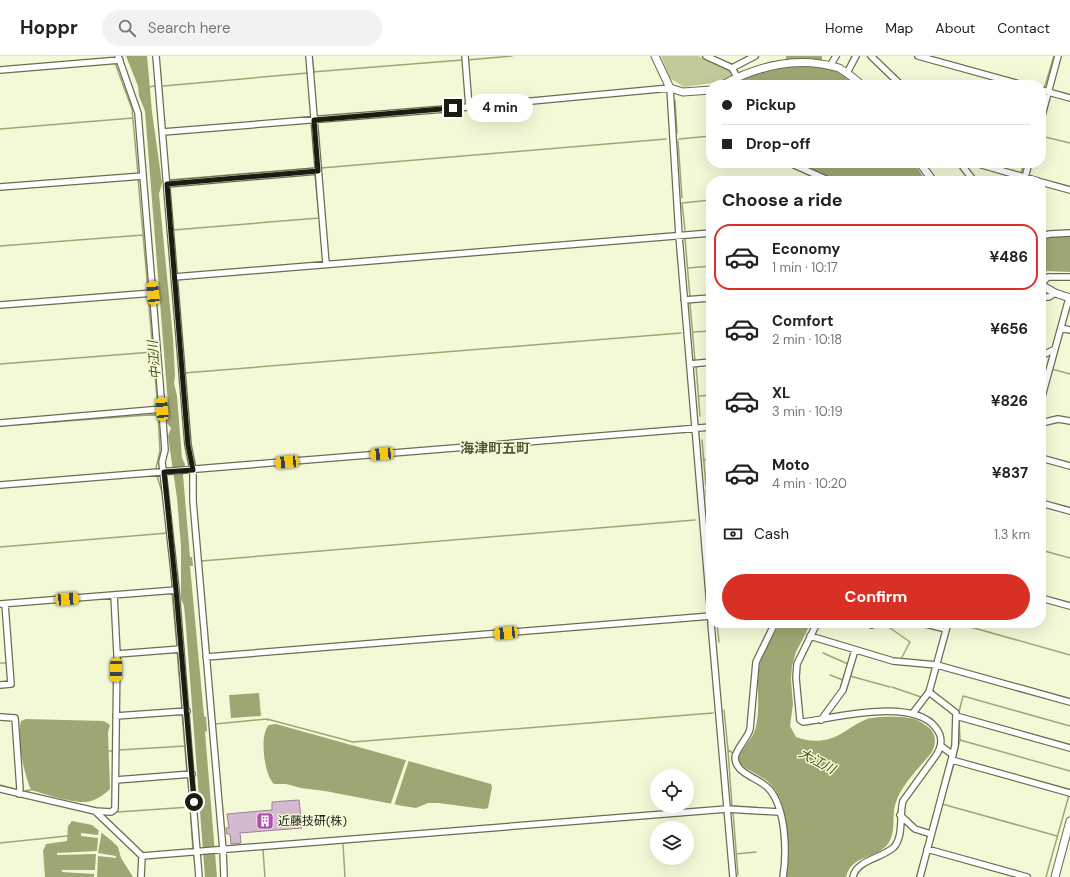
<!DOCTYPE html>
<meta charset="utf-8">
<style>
:root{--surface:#fff;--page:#f2f2f2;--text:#222;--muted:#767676;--line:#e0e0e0;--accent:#d93025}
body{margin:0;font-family:"DM Sans","Noto Sans JP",sans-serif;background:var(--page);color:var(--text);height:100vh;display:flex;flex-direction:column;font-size:15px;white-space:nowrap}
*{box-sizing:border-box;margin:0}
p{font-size:13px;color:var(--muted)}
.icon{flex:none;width:22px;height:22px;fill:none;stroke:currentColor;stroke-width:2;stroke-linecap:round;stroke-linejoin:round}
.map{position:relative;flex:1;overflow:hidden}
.details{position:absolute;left:706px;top:120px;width:340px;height:452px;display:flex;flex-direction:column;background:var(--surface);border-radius:16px;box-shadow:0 4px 16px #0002}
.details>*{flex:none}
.guide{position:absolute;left:706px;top:24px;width:340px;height:88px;border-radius:16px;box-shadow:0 4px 16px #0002;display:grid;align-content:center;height:88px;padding:0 16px;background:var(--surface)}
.fabs{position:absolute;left:650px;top:713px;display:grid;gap:8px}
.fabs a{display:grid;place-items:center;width:44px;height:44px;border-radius:50%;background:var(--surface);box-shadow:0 4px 16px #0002;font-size:20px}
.end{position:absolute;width:18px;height:18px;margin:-9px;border:5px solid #1c1d11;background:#fff;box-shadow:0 0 0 2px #fff}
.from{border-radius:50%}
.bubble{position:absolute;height:28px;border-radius:14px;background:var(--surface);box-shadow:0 4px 16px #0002;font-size:13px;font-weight:700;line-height:28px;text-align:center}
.car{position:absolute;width:12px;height:24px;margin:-12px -6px;border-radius:5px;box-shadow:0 0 3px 1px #0007;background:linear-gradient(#f5c518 24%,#345 0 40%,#f5c518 0 76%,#345 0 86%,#f5c518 0)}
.guide b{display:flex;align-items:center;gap:14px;height:38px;font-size:15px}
.guide b+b{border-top:1px solid var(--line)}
.guide i{width:10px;height:10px;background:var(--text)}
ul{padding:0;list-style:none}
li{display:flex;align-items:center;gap:12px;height:66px;margin:0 8px 6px;padding:0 8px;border:2px solid transparent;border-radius:16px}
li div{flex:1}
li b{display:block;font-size:15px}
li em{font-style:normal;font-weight:700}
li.selected{border-color:var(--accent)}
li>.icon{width:36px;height:36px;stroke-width:1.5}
h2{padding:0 16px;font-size:18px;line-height:48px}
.pay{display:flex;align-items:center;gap:10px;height:44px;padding:0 16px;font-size:15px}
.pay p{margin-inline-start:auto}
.button{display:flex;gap:8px;margin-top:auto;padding:8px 16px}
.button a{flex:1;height:46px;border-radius:24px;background:var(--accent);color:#fff;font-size:16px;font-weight:700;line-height:46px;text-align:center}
header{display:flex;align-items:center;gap:24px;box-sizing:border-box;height:56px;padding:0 20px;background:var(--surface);border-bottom:1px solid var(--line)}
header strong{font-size:19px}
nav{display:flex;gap:22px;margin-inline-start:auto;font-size:14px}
.search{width:280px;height:36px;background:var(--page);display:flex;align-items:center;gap:10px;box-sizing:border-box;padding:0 14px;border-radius:22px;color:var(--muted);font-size:15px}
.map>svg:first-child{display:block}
</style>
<header>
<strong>Hoppr</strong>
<div class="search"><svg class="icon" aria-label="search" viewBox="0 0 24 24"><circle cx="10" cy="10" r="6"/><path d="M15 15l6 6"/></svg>Search here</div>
<nav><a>Home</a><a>Map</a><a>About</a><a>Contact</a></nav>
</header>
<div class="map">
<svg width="1070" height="821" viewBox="0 0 1070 821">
<rect width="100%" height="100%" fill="#f3f8d7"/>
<!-- green -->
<path fill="#c4c99a" d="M661,0H698L730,16L731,20L712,27L684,31L670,22Z"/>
<!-- water -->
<path fill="#a0a673" d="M126,0H147L152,56L162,127L159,138L173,282L175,320L174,327L177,340L182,402L185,408L183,419L190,501H192L193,510H190L204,660L206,661L207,675L205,676L217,821H205L186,571L184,550L181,543V491L177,442L168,380L171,372L166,366V350L168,348L145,55L139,40L138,30Z
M786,0H822V11L841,17L854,29H732L745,22L786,8Z
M799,107H914L926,125H838Z
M1048,181H1070V216L1047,215L1041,219V183Z
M780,567H811L796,596L792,610L791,624L793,648L790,670L796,681C806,685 818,686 829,683C843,679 853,668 867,663C877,660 905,660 915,663C920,665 924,668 928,671C937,678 936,687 932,696C920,711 902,728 896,746C891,760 897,775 888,788C876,803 851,799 846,821H786C788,795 790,752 773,731C765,720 748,716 738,706C739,693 751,686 755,674C761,655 756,632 759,612C762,596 773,581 780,567Z
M259,637L261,660L231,662L229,639Z
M26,663L104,665L110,669L108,676L110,733C104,739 95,745 86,746C73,747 44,738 31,734C24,717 16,683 21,665Z
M276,668L491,728L492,731L488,752L484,753L438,747H428L416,752L403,750L325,735L301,732L286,728H274C264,719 259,678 269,669Z
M72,765L92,769L112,785L118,791L121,802L133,821H45L43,795L46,788L67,785L68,770Z"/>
<!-- pier -->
<path fill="#f3f8d7" d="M406,704H409L394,750H390Z
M99,773L102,774L98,797L116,800V802L98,800L97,821H94V818L62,816V814H95L96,798L57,799V797L97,795L98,782L81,780V777L98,779Z"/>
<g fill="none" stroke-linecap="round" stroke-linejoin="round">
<!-- stream -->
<path stroke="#a0a673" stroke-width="1.5" d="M312,0L314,16
M467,4L512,0
M713,6L730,15
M115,7L132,53L138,118
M847,11L852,0
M312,16L462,4
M163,30L308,17
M148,31L155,30
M1044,33L1054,0
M1041,43L1043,37
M675,44L677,77
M0,73L133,62
M1041,80L1070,87
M679,83L711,80
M678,85L682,142
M321,112L666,83
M1021,117L1024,107
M138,122L148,235
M168,124L316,112
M173,174L319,162L315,118
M685,174L682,147L711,144
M1041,176L1070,174
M685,183L690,241
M0,190L143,179
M688,212L711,210
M148,240L158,352
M690,247L695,305
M693,276L711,275
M0,308L153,296
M696,309L700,360
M1052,313L1070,318
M184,317L681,277
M1041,327H1043L1041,333
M699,340L711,339
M0,370L161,358
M702,384L706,430
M703,404L711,403
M1047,406L1070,413
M156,412L160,395L158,358
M157,420L163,439
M706,434L711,492
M0,491L168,477
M1041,494L1070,502
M201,505L695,464
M171,511L172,532
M172,536L177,591
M717,567L719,586
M883,567L910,586L901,603L935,606
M956,567L1070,599
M177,594L182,654
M823,597L848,608
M0,607H8
M940,607L951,567
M830,619L843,624
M850,620L890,631
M844,621L845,616
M892,631L921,641L924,639
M934,637L933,633L938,614
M724,654L728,694L733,697
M959,656L963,640L1070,670
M182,657L187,717
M267,663L353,686L713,657
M215,668L267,663L268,664
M960,684L1070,715
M119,694L185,690
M728,694L732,750
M108,695H114
M955,703L960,684L959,664
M954,708L942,748L1057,780
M188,720L193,794
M0,729L17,734
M22,735L31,734
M733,750L763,752
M118,756L190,751
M733,756L738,819
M0,787L67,780
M343,788L345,821
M263,794L265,821
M736,798L756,796
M194,800L195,809
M917,821L919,811
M1046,821L1069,739"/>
</g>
<!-- building -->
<path fill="#d3bad1" stroke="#988197" d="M299,744L302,772L240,777L241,787L231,788L230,778H227L226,772H229L227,758L272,754V746Z"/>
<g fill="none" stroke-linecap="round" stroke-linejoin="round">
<defs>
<path id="minor" d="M118,0L138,57L162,353L165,394L162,406L176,534L199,821
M156,0L188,389L193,414V445L223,794L224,821
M309,0L326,208
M465,0L469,51
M706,0L732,12L737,21
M871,0L901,29
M918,0L1023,29
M831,8L836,0
M732,12L755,0
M0,14L120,4
M847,17L856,0
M1041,34L1070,42
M1041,63L1058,0
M163,76L469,51L670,32L679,180L711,562
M790,107L830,125
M960,107L974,125
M975,107L1038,125
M1024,125L1029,107
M1041,126L1070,134
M167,128L318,115
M0,131L143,120
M1041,180L1050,178L1070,177
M174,221L711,177
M1043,226L1048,221H1070
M1041,241H1049L1055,237
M684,244L711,242
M0,249L153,237
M1061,272L1070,274
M1041,300L1055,293
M690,308L711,306
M1041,344L1069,242
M0,367L162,353
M1041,367L1058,363L1070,365
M1041,402L1070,410
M0,429L711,371
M1041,447L1070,455
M1041,542L1070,550
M0,548L176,534
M711,567L733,821
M775,567L756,606L750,673C748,682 735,694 735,702C736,719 761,722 770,734C786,754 787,797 783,821
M817,567L797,608L796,622L800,664L803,666C836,662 913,641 936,672C943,681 942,689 937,698L903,745C899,759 904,780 894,791C883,802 856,804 853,821
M867,567L872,569L876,567
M922,567L946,573
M810,580L893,605L937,609L1070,646
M117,598L181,593
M206,601L711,560
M0,629L11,628L5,548
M913,657L929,636
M116,660L187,655
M956,660L1070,692
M0,661L15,662L20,733L19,738
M821,664L843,634L855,594
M941,690L953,699
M952,704L1070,737
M116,724L192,718
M0,733L95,755L111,756L115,753L117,598L114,539
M95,755L142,800L727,753L779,756
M900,759L915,773L931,778
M927,793L1027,821
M141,821L142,800
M920,821L955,690L956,657L929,636L948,567"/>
<path id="major" d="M655,0L670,32L683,36L711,34
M722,29C760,9 798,0 839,12C847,17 855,22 861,29
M920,107L933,125
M1041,229L1055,237L1070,242
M1055,821L1070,765"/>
</defs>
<!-- minor casing -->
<use href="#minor" stroke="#6a6e51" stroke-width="8"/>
<!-- major casing -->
<use href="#major" stroke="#6a6e51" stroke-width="9"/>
<!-- minor -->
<use href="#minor" stroke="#fff" stroke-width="5.5"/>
<!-- major -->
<use href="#major" stroke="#fff" stroke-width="7"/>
</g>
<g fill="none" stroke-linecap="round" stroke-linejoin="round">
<!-- route -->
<path stroke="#1c1d11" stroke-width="5" d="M194,746L176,534L164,416L193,414L188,389L167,128L318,115L314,64L453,52"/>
</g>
<!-- icons -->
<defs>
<symbol id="building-square" viewBox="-11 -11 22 22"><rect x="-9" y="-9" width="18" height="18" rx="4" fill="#b34db2" stroke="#f3f8d7"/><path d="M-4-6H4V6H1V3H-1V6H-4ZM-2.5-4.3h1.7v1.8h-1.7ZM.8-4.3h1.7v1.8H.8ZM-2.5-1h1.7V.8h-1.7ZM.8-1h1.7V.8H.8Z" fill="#fff"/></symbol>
</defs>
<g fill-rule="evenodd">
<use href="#building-square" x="255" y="755" width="20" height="20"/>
</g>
<g text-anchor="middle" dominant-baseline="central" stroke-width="3" stroke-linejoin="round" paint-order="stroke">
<!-- poi labels -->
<g font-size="12" fill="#1c1d11" stroke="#f3f8d7" text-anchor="start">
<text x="278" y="765">近藤技研(株)</text>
</g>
<!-- water labels -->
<g font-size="13" font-style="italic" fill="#4c5015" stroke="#f3f8d7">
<text transform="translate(154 304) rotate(-95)">中江川</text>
<text transform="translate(817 705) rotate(28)">大江川</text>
</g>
<!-- quarter labels -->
<g font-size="14" font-weight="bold" fill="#54583c" stroke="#f3f8d7">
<text x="495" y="392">海津町五町</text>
</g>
</g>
</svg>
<div class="fabs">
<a><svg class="icon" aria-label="locate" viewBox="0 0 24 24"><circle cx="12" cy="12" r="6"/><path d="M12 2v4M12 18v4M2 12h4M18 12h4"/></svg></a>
<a><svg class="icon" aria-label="layers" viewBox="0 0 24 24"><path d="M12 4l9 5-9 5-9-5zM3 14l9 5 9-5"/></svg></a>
</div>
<i class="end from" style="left:194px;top:746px"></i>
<i class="end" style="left:453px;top:52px"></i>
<div class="bubble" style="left:467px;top:38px;width:66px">4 min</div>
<i class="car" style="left:153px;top:237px;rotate:355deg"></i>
<i class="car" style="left:162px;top:353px;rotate:355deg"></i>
<i class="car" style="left:382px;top:398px;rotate:265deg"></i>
<i class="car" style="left:287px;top:406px;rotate:265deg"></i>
<i class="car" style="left:67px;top:543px;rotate:86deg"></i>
<i class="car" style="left:506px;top:577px;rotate:265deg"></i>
<i class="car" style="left:116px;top:614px;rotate:181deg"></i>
<div class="guide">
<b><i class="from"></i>Pickup</b>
<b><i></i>Drop-off</b>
</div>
<section class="details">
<h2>Choose a ride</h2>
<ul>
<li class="selected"><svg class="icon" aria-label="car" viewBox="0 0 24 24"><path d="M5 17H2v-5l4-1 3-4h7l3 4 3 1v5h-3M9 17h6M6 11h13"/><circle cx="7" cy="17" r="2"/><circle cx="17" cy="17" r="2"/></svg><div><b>Economy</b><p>1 min · 10:17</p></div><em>¥486</em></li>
<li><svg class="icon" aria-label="car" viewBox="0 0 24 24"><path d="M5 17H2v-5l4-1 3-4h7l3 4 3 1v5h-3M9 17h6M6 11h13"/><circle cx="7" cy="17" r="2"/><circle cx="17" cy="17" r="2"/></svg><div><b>Comfort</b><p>2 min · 10:18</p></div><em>¥656</em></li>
<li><svg class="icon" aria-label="car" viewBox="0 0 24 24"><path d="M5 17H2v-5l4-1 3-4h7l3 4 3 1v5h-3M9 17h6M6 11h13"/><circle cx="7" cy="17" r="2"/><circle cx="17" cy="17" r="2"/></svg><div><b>XL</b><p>3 min · 10:19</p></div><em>¥826</em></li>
<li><svg class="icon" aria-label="car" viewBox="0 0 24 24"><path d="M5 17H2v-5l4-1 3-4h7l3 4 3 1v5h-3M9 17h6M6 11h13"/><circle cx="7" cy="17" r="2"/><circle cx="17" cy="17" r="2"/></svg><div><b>Moto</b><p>4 min · 10:20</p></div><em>¥837</em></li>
</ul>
<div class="pay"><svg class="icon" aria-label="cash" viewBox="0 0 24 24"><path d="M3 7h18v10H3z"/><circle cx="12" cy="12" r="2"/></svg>Cash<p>1.3 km</p></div>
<div class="button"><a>Confirm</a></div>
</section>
</div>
